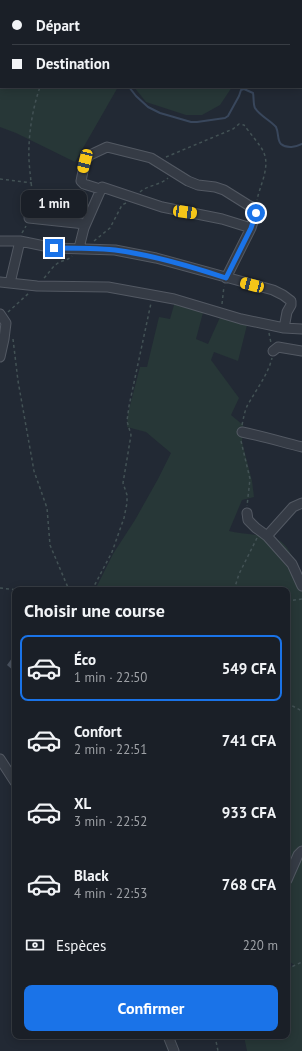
<!DOCTYPE html>
<html lang="fr">
<meta charset="utf-8">
<style>
:root{--surface:#1a1f27;--page:#272c33;--text:#f1f3f6;--muted:#9fa2a7;--line:#383d44;--accent:#1a73e8}
body{margin:0;font-family:"PT Sans",sans-serif;background:var(--page);color:var(--text);height:100vh;display:flex;flex-direction:column;font-size:15px;white-space:nowrap}
*{box-sizing:border-box;margin:0}
p{font-size:13px;color:var(--muted)}
.icon{flex:none;width:22px;height:22px;fill:none;stroke:currentColor;stroke-width:2;stroke-linecap:round;stroke-linejoin:round}
.map{position:relative;flex:1;overflow:hidden}
.side{position:absolute;left:12px;top:587px;width:278px;height:452px;display:flex;flex-direction:column;background:var(--surface);border-radius:8px;box-shadow:0 2px 10px #0003,0 0 0 1px var(--line)}
.side>*{flex:none}
.banner{position:absolute;left:0px;top:0px;width:302px;height:88px;box-shadow:0 2px 10px #0003,0 0 0 1px var(--line);display:grid;align-content:center;height:88px;padding:0 12px;background:var(--surface)}
.end{position:absolute;width:18px;height:18px;margin:-9px;border:5px solid #1a73e8;background:#fff;box-shadow:0 0 0 2px #fff}
.from{border-radius:50%}
.bubble{position:absolute;height:28px;border-radius:8px;background:var(--surface);box-shadow:0 2px 10px #0003,0 0 0 1px var(--line);font-size:13px;font-weight:600;line-height:28px;text-align:center}
.car{position:absolute;width:12px;height:24px;margin:-12px -6px;border-radius:5px;box-shadow:0 0 3px 1px #0007;background:linear-gradient(#f5c518 24%,#345 0 40%,#f5c518 0 76%,#345 0 86%,#f5c518 0)}
.banner b{display:flex;align-items:center;gap:14px;height:38px;font-size:15px}
.banner b+b{border-top:1px solid var(--line)}
.banner i{width:10px;height:10px;background:var(--text)}
ul{padding:0;list-style:none}
li{display:flex;align-items:center;gap:12px;height:66px;margin:0 8px 6px;padding:0 4px;border:2px solid transparent;border-radius:8px}
li div{flex:1}
li b{display:block;font-size:15px}
li em{font-style:normal;font-weight:600}
li.active{border-color:var(--accent)}
li>.icon{width:36px;height:36px;stroke-width:1.5}
h2{padding:0 12px;font-size:18px;line-height:48px}
.pay{display:flex;align-items:center;gap:10px;height:44px;padding:0 12px;font-size:15px}
.pay p{margin-inline-start:auto}
.action{display:flex;gap:8px;margin-top:auto;padding:8px 12px}
.action a{flex:1;height:46px;border-radius:8px;background:var(--accent);color:#fff;font-size:16px;font-weight:600;line-height:46px;text-align:center}
.map>svg:first-child{display:block}
</style>
<div class="map">
<svg width="302" height="1051" viewBox="0 0 302 1051">
<rect width="100%" height="100%" fill="#222934"/>
<!-- green -->
<path fill="#273737" d="M0,24L1,87H118L75,162L16,133L0,127Z
M134,87H232L220,105L202,115H186L146,102Z
M176,298L205,305L196,339L208,344L222,313L247,325L238,361L214,352L211,360L239,398L231,415L243,425L242,442L252,481L254,497L242,500L229,531C242,534 264,535 276,539C291,544 298,571 302,584V1051H247L244,1036H287V969L294,965L287,959V590H95L113,554L135,520L158,479L171,453L146,432L127,427L128,413L140,367H147L159,317L170,319Z"/>
<g fill="none" stroke-linecap="round" stroke-linejoin="round">
<!-- stream -->
<path stroke="#39475c" stroke-width="2" d="M0,13L1,14
M129,87L136,96L148,107L160,113L191,122H197L225,118L228,116L239,96L241,90L244,89L253,93C254,97 253,104 255,108C260,116 270,120 276,127C279,133 277,140 281,144C287,149 296,147 302,144"/>
</g>
<!-- building -->
<path fill="#4b5360" d="M15,654V672L7,665Z"/>
<g fill="none" stroke-linecap="round" stroke-linejoin="round">
<defs>
<path id="street" d="M100,189L84,184L81,181L85,161L90,155L107,147L151,158L188,181L198,185L215,187L224,190L248,205L257,209L251,228L226,278
M29,218L85,224
M0,241H20L54,248L115,250L156,258L273,290L283,295L291,301V305L287,312L284,328
M79,248L84,228L102,187L162,207L222,219L251,228
M0,282L37,286L108,287L174,299L241,319L284,328L302,329
M10,283L20,241
M0,314L6,323L4,339L0,357
M273,351L278,347L302,351
M242,432C262,436 282,442 302,447
M247,513L248,520L256,528L267,536L292,564L302,586
M267,536L293,507L302,503
M0,759L15,782
M287,880L298,855L302,851
M168,1036L174,1051"/>
</defs>
<!-- street casing -->
<use href="#street" stroke="#535963" stroke-width="11"/>
<!-- path -->
<path stroke="#435255" stroke-width="1.5" stroke-dasharray="3 3" stroke-linecap="butt" d="M172,0L176,1
M105,1V0
M301,13L302,11
M301,36H302
M166,157L233,129L239,124L244,125C249,132 262,147 264,153C270,168 260,185 257,200
M0,179L32,183
M140,192C148,185 161,185 168,178
M33,210C33,193 30,177 29,160C28,137 32,110 40,87H41
M22,233L26,226
M94,241L110,228L122,205L126,203
M44,278C49,273 52,267 58,263C63,260 69,260 72,256
M222,304L224,286
M8,312L29,293
M269,333L271,343
M13,339L18,381L34,471L47,508L50,545L69,590
M242,425C244,416 245,408 250,401C258,387 268,374 272,358
M241,441L250,479L247,506
M0,588L18,590
M92,590L112,552L124,518L127,503V495L123,483L131,435L127,421L129,406L151,303
M234,590L239,574L257,538
M287,601L302,599
M287,703L302,711
M287,969L302,962
M215,1036L218,1051"/>
<!-- street -->
<use href="#street" stroke="#353b45" stroke-width="9"/>
</g>
<g fill="none" stroke-linecap="round" stroke-linejoin="round">
<!-- route -->
<path stroke="#1a73e8" stroke-width="5" d="M54,248C74,248 95,248 115,250C153,255 190,266 226,278L251,228L256,213"/>
</g>
</svg>
<i class="end from" style="left:256px;top:213px"></i>
<i class="end" style="left:54px;top:248px"></i>
<div class="bubble" style="left:21px;top:190px;width:66px">1 min</div>
<i class="car" style="left:85px;top:161px;rotate:194deg"></i>
<i class="car" style="left:185px;top:212px;rotate:98deg"></i>
<i class="car" style="left:252px;top:285px;rotate:285deg"></i>
<div class="banner">
<b><i class="from"></i>Départ</b>
<b><i></i>Destination</b>
</div>
<section class="side">
<h2>Choisir une course</h2>
<ul>
<li class="active"><svg class="icon" aria-label="car" viewBox="0 0 24 24"><path d="M5 17H2v-5l4-1 3-4h7l3 4 3 1v5h-3M9 17h6M6 11h13"/><circle cx="7" cy="17" r="2"/><circle cx="17" cy="17" r="2"/></svg><div><b>Éco</b><p>1 min · 22:50</p></div><em>549 CFA</em></li>
<li><svg class="icon" aria-label="car" viewBox="0 0 24 24"><path d="M5 17H2v-5l4-1 3-4h7l3 4 3 1v5h-3M9 17h6M6 11h13"/><circle cx="7" cy="17" r="2"/><circle cx="17" cy="17" r="2"/></svg><div><b>Confort</b><p>2 min · 22:51</p></div><em>741 CFA</em></li>
<li><svg class="icon" aria-label="car" viewBox="0 0 24 24"><path d="M5 17H2v-5l4-1 3-4h7l3 4 3 1v5h-3M9 17h6M6 11h13"/><circle cx="7" cy="17" r="2"/><circle cx="17" cy="17" r="2"/></svg><div><b>XL</b><p>3 min · 22:52</p></div><em>933 CFA</em></li>
<li><svg class="icon" aria-label="car" viewBox="0 0 24 24"><path d="M5 17H2v-5l4-1 3-4h7l3 4 3 1v5h-3M9 17h6M6 11h13"/><circle cx="7" cy="17" r="2"/><circle cx="17" cy="17" r="2"/></svg><div><b>Black</b><p>4 min · 22:53</p></div><em>768 CFA</em></li>
</ul>
<div class="pay"><svg class="icon" aria-label="cash" viewBox="0 0 24 24"><path d="M3 7h18v10H3z"/><circle cx="12" cy="12" r="2"/></svg>Espèces<p>220 m</p></div>
<div class="action"><a>Confirmer</a></div>
</section>
</div>
